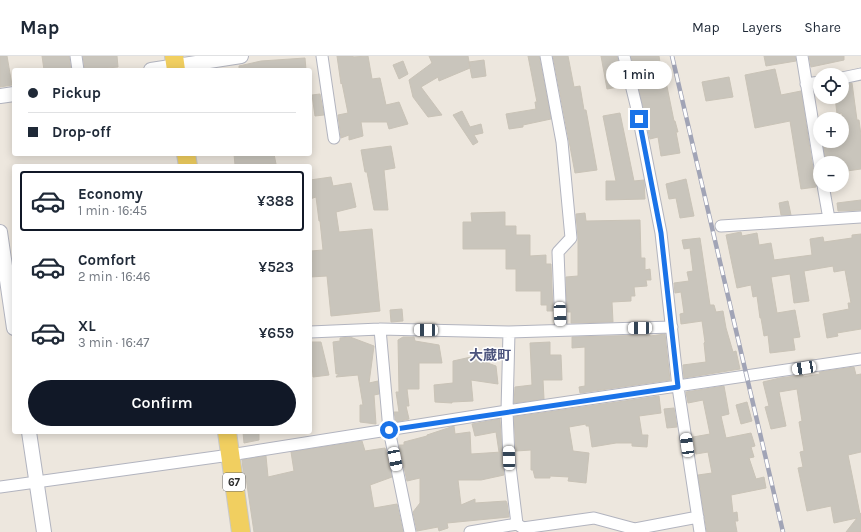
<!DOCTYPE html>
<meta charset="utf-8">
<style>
:root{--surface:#fff;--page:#f6f6f7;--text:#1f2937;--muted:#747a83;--line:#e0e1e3;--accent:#111827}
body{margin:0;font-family:Karla,"Noto Sans JP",sans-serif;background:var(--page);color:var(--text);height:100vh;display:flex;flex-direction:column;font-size:15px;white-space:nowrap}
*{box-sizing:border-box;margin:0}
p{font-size:13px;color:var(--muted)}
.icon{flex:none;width:22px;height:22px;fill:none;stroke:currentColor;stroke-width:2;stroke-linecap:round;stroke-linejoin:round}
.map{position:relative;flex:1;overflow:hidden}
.side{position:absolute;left:12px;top:108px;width:300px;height:270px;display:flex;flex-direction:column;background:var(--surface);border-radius:4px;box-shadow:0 2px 10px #0003}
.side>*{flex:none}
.top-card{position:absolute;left:12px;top:12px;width:300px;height:88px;border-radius:4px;box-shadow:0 2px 10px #0003;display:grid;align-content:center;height:88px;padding:0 16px;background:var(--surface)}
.fabs{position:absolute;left:813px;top:12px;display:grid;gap:8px}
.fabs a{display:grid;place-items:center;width:36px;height:36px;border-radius:50%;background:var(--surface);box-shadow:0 2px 10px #0003;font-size:20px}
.end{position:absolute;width:18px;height:18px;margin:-9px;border:5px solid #1a73e8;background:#fff;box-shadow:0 0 0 2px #fff}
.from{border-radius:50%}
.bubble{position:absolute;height:28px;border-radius:14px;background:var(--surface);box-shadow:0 2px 10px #0003;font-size:13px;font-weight:600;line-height:28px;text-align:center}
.car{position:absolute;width:12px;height:24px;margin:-12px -6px;border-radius:5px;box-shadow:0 0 3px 1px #0007;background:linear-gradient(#fff 24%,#345 0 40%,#fff 0 76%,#345 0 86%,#fff 0)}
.top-card b{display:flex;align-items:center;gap:14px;height:38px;font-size:15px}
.top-card b+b{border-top:1px solid var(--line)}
.top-card i{width:10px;height:10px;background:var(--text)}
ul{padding:7px 0 0;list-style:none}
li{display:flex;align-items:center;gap:12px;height:60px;margin:0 8px 6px;padding:0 8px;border:2px solid transparent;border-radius:4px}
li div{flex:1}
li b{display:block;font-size:15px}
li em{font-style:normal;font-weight:600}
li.current{border-color:var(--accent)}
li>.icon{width:36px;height:36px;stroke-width:1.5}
.button{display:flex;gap:8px;margin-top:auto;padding:8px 16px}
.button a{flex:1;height:46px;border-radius:24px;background:var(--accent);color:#fff;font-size:16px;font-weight:600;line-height:46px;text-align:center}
header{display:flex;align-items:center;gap:24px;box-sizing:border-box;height:56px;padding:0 20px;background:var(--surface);border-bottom:1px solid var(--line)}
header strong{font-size:19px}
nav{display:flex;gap:22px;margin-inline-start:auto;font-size:14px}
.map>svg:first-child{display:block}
</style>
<header>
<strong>Map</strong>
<nav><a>Map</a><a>Layers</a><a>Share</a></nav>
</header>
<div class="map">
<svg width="861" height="476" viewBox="0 0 861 476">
<rect width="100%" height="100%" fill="#ede7de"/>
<!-- building -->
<path fill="#c9c5bc" stroke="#c9c3b7" d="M0,0H7L12,29L0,31Z
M42,0H69L71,14H44Z
M83,0H117L118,11L85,14Z
M337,0H353V1L368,0L372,23L380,22L386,49L399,46L408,68L389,73L387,66H361L363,80L349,84V79L341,82L338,59L348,57L342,27L341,28Z
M429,0H468L470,11L469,6L484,4L486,20L472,22L470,12L439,25L438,21L421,31L442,59L428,61L413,41L409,24L432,7Z
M528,0H539L551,63L523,69V71L509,73L506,58L536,53L535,46H537Z
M553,0H568L574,31L580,30L584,54H586L597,114L575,117Z
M601,0H617L624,30L607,33Z
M631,0H659L660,6H662L674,65H675L678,76H676L680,97L661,100L658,81L650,83Z
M764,0H795L796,5L766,10Z
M809,0H844V4L811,11Z
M305,2L306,14H239V10L261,5Z
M403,5L408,18L399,23L393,9Z
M775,13L781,39L801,35L813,112L815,116L819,118L820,123L817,126L816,131L801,133L790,65L755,72L745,19Z
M729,21L733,41L706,45L702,26Z
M852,27L857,64H859L861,79V113L847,115V113L842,114V107H826L823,88L844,84L842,73V57L837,58L835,41H842V29Z
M320,38L324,59L315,60L312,39Z
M462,55L470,71L481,68L483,77L474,79L478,86L473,89L453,59Z
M620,57L634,125L644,124L645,143L606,144V125H616L603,60Z
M391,90L395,112L384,114L388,154H374L367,116H365L361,94Z
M234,98H274L276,108L235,109Z
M331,121L333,130L351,127L356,151L336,156L339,176L372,173L380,255L331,260L327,220L310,221V206H312L311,195L323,194L320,165H319L316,141L310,143V124Z
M686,123L694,160L680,162L676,142L669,143L666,128Z
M861,144V154L838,155L837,147Z
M788,145L791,159H781L779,147Z
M505,156V170H516V179H530V200L546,199V208H551L553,255H547V249H541V235H516V213H506V193H463V166H472L471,157Z
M585,157L586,165L640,164L641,202H645V214L650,213L651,224H646L647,230L634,231L635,240H631V245L612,246L613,266L571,267V256H567L566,221L578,220V181L576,158Z
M741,176L742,180L757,177L759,189L771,187L774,204L812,199L810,183L823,181L824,186L852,182V179L861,178V273L837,277L838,280L827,282L823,258L849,253L848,247H851L845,214L834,216L833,210L804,215L809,245L794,247L790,218L771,221L777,257L795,254L800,281L793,282L795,294L770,297L768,279L764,280L761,262H760L757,240L753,241L751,229L737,232L726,179Z
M700,182L710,249H714L716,256L723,255L726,272L733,296L736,295L740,313L684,322L683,309L706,306L704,287L705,286L702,265L681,268L680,258L684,257L681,236L675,237L674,227L689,225L687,216L693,215L690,192L684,193L682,184Z
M402,253L403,265L391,266L390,254Z
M665,278L670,324L580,337L579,331L585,330V291L572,292V281L650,279V280Z
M350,281L374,290L369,327L378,325L379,338L374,339L376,368L360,366V349H363L358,319L336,321L339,317L336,318L333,286L340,285V282Z
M403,281H414L415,285L439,289L442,307H419V333H407L409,350H406L409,363L396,366L394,356H399L396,336H399L398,284Z
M310,286H321L329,319L313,321Z
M550,286V299H561L562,324H543L544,343L514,347L515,331L532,329L530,287Z
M471,301L496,310L498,328L471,324L473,345L452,346V347L435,346L434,329L453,327V305Z
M854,311L856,319L861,318V396L848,399L860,458L861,457V476H846L857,462L834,467L831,450L807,455L798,412L803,411L800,396L804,395L799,366L802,365L797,333L779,336L786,370L771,373L765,351L769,350L763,326L780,322L803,319V321L820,318L819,316Z
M724,330L729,358L721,360L726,382L751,377L755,390L751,391L754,401L749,402L756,423L764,421L766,432L731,439L733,457L737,456L738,465H735L737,476H707L698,419L712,417L708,396L696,398L693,381L710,378L703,344L688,347L686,336Z
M659,340L661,357L639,360L642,379H648L647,391L632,390V387H616L592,391L589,370H586V368L569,371L573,395L589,397L586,427L568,425L569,421L550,420V422H535L533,414H531V394L516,395L514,361Z
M747,346L752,365L741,368L736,349Z
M674,352L677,371L667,372L664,353Z
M500,363L502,395L499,396L496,376L475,380L472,368Z
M454,370L455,378L470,376L471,398L502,396L504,419L481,424H458L461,449L475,443V447L506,445L507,447L509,461L447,467L448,472L439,475L438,471L417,475L413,456L420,447V422L407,425L399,389H404V386L427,380V379Z
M243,376H259V384L244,387Z
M362,385L365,395L385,392L392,421L370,429L374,452L397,448L403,476H254L246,422H244L242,404L266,400L268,421L294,415L291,396Z"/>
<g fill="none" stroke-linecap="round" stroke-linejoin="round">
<defs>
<path id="minor" d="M76,0L78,14
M322,0L334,82
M546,0L562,86L571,182L558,196L561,273
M624,0L636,49L661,177L678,331L700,476
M802,0L820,111
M842,22L861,18
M806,28L820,26
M823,129L829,163
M721,170L861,161
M380,273L389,374L410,476
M310,276L380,273L509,276L672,271
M509,276L507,355L509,402L517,468L523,472L594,462L635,473L698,461
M0,431L230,399L507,355L861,303
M470,476L517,468"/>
<path id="tertiary" d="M151,14L241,0
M0,40L14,38
M0,176L14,272
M29,376L44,476"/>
<path id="primary" d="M174,0L176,14
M186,98L188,110
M227,376L241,476"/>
</defs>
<!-- minor casing -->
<use href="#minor" stroke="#b2b4bf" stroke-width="13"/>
<!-- tertiary casing -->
<use href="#tertiary" stroke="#b2b4bf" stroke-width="16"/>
<!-- primary casing -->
<use href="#primary" stroke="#c8c8c8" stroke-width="20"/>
<!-- minor -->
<use href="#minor" stroke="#fff" stroke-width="11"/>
<!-- tertiary -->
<use href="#tertiary" stroke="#fff" stroke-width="14"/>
<!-- primary -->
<use href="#primary" stroke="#f1cf60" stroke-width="18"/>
<defs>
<path id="rail" d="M672,0L783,476"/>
</defs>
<!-- rail casing -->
<use href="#rail" stroke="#a1a4b6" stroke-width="4.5"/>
<!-- rail -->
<use href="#rail" stroke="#fff" stroke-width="3" stroke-dasharray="9" stroke-linecap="butt"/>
</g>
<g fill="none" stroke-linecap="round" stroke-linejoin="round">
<!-- route -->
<path stroke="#1a73e8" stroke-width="5" d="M389,374L678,331L661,177L639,63"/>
</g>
<g text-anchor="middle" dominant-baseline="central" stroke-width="3" stroke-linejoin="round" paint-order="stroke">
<!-- shield labels -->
<rect fill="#fff" stroke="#6b6b6b" stroke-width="1" x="223" y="417" width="22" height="18" rx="3"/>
<g font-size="11" font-weight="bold" fill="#2c2c2c">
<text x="234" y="426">67</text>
</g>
<!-- quarter labels -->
<g font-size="14" font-weight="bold" fill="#4c547d" stroke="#fff">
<text x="490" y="299">大蔵町</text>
</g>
</g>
</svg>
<div class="fabs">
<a><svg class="icon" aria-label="locate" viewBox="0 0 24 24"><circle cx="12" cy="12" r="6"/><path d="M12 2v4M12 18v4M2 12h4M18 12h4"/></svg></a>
<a>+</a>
<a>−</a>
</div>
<i class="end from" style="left:389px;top:374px"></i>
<i class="end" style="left:639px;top:63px"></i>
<div class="bubble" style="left:606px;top:5px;width:66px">1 min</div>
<i class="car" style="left:560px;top:258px;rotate:178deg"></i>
<i class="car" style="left:640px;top:272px;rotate:269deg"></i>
<i class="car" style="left:426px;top:274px;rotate:271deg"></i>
<i class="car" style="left:804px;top:312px;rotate:261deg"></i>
<i class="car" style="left:687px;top:389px;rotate:352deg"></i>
<i class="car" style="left:509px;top:402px;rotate:359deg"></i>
<i class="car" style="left:395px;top:403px;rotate:169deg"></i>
<div class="top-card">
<b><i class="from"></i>Pickup</b>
<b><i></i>Drop-off</b>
</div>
<section class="side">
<ul>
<li class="current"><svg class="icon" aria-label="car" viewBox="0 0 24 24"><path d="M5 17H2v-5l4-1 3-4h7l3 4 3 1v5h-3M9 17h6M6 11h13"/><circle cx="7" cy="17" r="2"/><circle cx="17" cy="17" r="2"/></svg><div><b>Economy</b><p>1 min · 16:45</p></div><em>¥388</em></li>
<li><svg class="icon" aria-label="car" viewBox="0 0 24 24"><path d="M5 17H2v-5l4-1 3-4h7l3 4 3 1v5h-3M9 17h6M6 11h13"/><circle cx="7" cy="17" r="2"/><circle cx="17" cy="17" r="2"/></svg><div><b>Comfort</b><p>2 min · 16:46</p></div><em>¥523</em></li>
<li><svg class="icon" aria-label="car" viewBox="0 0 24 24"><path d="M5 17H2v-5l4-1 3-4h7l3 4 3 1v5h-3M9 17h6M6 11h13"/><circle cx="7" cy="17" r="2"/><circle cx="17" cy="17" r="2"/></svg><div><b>XL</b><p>3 min · 16:47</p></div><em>¥659</em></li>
</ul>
<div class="button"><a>Confirm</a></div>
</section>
</div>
